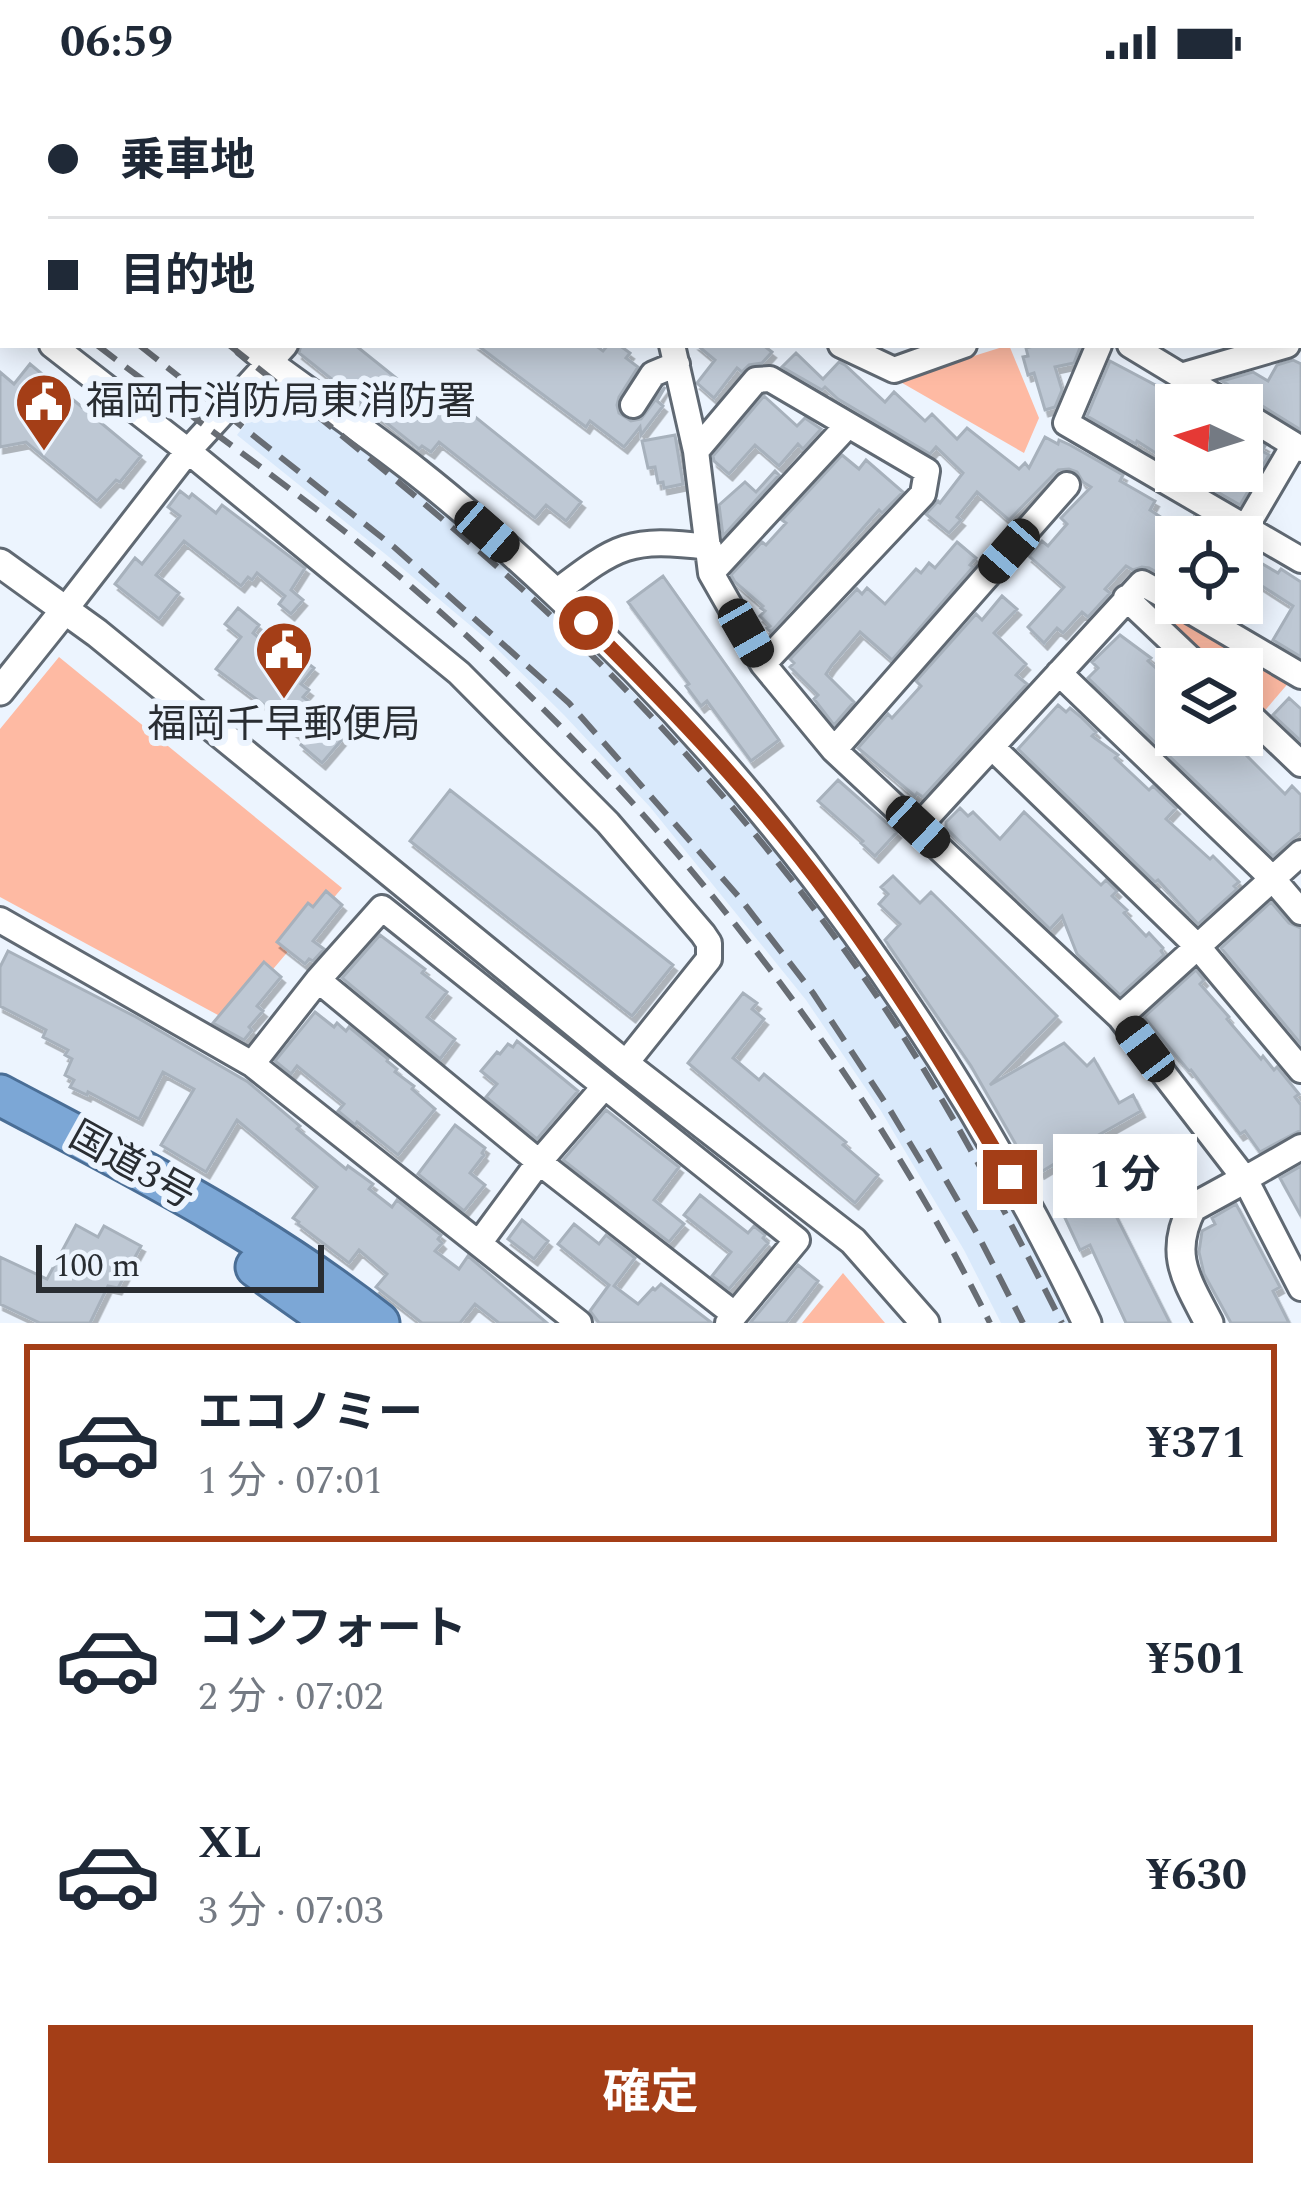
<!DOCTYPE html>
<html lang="ja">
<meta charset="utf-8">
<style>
:root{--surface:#fff;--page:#f2f2f3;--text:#1f2937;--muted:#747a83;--line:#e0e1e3;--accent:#a43e17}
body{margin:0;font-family:Spectral,"Noto Sans JP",serif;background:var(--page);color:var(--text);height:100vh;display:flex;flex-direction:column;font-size:45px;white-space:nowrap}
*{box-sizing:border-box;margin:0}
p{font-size:39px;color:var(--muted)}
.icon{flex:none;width:66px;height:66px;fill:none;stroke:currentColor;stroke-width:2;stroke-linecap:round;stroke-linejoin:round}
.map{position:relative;height:1239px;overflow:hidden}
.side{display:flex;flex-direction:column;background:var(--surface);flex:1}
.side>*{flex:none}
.top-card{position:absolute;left:0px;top:0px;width:1302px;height:264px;box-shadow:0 6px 30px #0003;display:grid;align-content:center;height:264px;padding:0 48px;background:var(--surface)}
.needle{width:78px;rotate:274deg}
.tools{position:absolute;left:1155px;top:300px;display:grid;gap:24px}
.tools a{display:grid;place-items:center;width:108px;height:108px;border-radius:0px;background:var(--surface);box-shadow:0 6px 30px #0003;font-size:60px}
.scale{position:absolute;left:36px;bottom:30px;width:288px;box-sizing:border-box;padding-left:12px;border:6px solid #292d32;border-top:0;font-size:33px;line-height:42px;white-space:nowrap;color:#292d32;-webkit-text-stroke:9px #ecf4fe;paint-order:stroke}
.end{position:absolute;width:54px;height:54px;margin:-27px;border:15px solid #a43e17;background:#fff;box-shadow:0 0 0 6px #fff}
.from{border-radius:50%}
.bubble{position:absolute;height:84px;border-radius:0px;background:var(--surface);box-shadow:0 6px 30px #0003;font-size:39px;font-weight:700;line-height:84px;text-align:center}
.car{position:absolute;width:36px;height:72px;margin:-36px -18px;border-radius:15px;box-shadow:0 0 9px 3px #0007;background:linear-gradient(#222 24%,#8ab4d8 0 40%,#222 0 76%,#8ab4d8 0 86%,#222 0)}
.top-card b{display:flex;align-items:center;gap:42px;height:114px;font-size:45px}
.top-card b+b{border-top:3px solid var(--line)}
.top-card i{width:30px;height:30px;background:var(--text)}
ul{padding:21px 0 0;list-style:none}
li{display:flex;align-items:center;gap:36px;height:198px;margin:0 24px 18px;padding:0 24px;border:6px solid transparent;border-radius:0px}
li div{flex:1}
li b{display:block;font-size:45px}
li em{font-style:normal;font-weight:700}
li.on{border-color:var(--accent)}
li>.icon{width:108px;height:108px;stroke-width:1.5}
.action{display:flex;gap:24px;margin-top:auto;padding:24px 48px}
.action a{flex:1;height:138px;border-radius:0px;background:var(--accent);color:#fff;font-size:48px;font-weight:700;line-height:138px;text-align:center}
.status{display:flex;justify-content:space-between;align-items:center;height:84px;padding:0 60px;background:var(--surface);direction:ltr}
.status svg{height:33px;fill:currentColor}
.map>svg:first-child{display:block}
</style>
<div class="status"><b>06:59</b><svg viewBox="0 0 49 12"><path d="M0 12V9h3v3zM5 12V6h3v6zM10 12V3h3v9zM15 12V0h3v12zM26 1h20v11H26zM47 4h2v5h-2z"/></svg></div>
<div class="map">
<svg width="1301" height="1239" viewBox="0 0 1301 1239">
<defs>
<filter id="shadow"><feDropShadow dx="3.5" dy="6" stdDeviation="0" flood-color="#0004"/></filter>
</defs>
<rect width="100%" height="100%" fill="#ecf4fe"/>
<!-- built -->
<path fill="#d9e9fb" d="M282,292L532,502L689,667L782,775L855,870L948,1007L1018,1132L1072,1239H1001L964,1166L881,1027L806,916L650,723L564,631L490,558L389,473L237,351Z"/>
<!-- green -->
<path fill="#febaa3" d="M1009,261L1039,334L1024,369L897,296Z
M1153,513L1291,596L1262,630L1242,611V585H1214L1147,524Z
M59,573L342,804L229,937L0,813V645Z
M843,1189L885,1239H802Z"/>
<!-- building -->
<path fill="#bec8d4" stroke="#a7b1bc" stroke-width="3" filter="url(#shadow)" d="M301,261H355L441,330L453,315L581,418L566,437L546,421L535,434L439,358L431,368L422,362L419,365L299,269Z
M477,261H595L603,267L608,261H619L630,269L626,274L638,283L619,313L617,321L619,329L631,337L641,335L665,303L657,317L663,322L641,351L640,343L624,363L590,337L586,343Z
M697,261H763L772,268L762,279L749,281L742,288L737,284L714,314L697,299L715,276Z
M1037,261H1081L1074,279L1055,283L1062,306L1055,323L1045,326L1034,289L1028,291L1023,273L1028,272L1026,264Z
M796,269L823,295L839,278L845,281L885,318L894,308L925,337L932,330L957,355L967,344L1019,385L1025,379L1029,384L1045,353L1058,360L1059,356L1070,361L1123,391L1120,397L1155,417L1150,426L1176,443V499L1149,484L1142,483L1133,486L1126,482L1105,505L1110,509L1088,533L1082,528L1063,549L1057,544L1044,559L1028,543L1064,503L1029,472L1042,457L1048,462L1067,440L1061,434L1091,403L1083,398L1077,388L1069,385L1058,386L1009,436L977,408L957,433L961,436L949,449L926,430L938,417L940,419L963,389L936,363L930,370L838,315L825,303L822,306L782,283Z
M1293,276L1301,280V346L1222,297L1253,288L1268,297L1277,281Z
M1110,277L1176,312V382L1137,357L1136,360L1087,332Z
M30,280L141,372L120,398L116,396L97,417L26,358L0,363V288L14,300Z
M764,312L797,342L805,334L821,345L803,365L798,360L779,382L755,361L729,390L714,377L713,372Z
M1242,348L1265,362L1262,367L1269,371L1240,421L1181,387H1242Z
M675,351L683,400L664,404L663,398L658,399L655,383L648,384L642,357Z
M842,371L859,385L866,376L903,408L882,429L879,426L771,548L767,544L770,542L760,532L765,527L761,524L763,522L735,498L731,491L762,458L766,461L786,439L782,436Z
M775,387L779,391L723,452L719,421L745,398L756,408Z
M180,407L189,414L192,410L216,429L222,421L305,484L291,506L303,516L291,530L279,520L285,512L257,489L252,496L248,493L241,502L184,457L156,491L179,509L159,535L115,500L135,474L142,480L180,432L168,423Z
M1194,433L1207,440L1206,442L1224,453H1183Z
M957,458L976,474L970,481L973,483L892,576L860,548L832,581L826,590L854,618L834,641L814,615L818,611L790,583L794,579L790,575L857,505L862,510L867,504L885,520L916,485L921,489L929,479L935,484Z
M1242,468L1278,489L1281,485L1301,498V573L1273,556L1293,522L1242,489Z
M663,492L779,656L751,677L707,617L701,622L686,602L689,600L628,518Z
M1002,512L1017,525L994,549L1026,580L1016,591L1027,600L923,713L917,709L915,712L858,664L888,630L892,634L921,602L916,597L976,530L982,536Z
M238,524L259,541L253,549L276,568L283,560L314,584L301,600L309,606L303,613L323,628L320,631L345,652L322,679L301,661L305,656L285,640L287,638L216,585L241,553L225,540Z
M1120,551L1151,574L1148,577L1176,602V651H1226L1285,710L1292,702L1301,711V748L1273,772L1088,594L1098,584L1092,578Z
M1289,614L1301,625V657L1273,631Z
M1058,621L1066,628L1070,624L1081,633L1096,648L1092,652L1118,671L1115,674L1149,706L1153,702L1176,724L1166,735L1210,775L1213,772L1239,798L1234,802L1237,805L1198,840L1158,796L1155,798L1018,665Z
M838,696L897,748L875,772L861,759L863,757L818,717Z
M450,706L673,881L632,932L410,757Z
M960,724L968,732L973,728L1000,755L1024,728L1101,801L1106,796L1117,807L1112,812L1127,826L1124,829L1146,852L1149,849L1163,864L1161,867L1164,871L1120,911L1077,870L1062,832L1050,845L946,744V738Z
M893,792L920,819L931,808L1057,932L990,1001L1064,959L1087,982L1094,975L1119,1019L1133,1011L1141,1027L1086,1058L1087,1060L1041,1088L1035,1076L1027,1080L971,982L885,856L900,840L879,820L888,810L881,803Z
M326,807L342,821L313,857L324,865L313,877L309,875L305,880L277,858L308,819L313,823Z
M1271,818L1289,839L1301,844V960L1221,864Z
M380,851L425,885L422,889L447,908L427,933L455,955L440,975L342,894Z
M8,867L136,933L248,998L300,1042L297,1045L346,1085L348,1082L373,1100L369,1105L392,1123L397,1116L441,1151L438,1155L442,1159L435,1167L459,1185L468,1172L547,1239H499L475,1220L460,1239H422L376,1203L387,1190L359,1166L349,1179L298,1140L299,1138L293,1134L317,1103L237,1036L206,1088L161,1061L194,1005L163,988L139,1035L88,1008L87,1011L70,1003L74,996L65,991L72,975L65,971L68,966L43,953L46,946L0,922V883Z
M264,878L281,893L257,922L263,927L249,943L252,946L244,956L213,939Z
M1196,886L1204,896L1200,900L1229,933L1227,935L1261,975L1263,972L1274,986L1277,983L1299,1010L1295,1013L1301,1021V1046L1260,1068L1245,1047L1240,1050L1191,986L1189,987L1144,933Z
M743,909L757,919L752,925L764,935L733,974L759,996L764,990L846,1058L843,1061L878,1091L855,1119L688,979Z
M315,928L334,943L337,939L346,947L349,943L388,975L387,977L397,985L395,988L414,1002L412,1005L435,1025L398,1071L357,1038L355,1041L338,1027L344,1020L297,982L291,990L275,977Z
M517,957L578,1007L537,1055L486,1013L497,1000L481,987L497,968L500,970L508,960L513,963Z
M606,1026L679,1083L654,1116L684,1140L669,1158L563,1076Z
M455,1041L485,1064L482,1069L484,1071L470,1089L485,1101L464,1127L418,1090Z
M1301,1082V1132L1280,1094Z
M1095,1101L1103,1106L1170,1239H1126L1090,1161L1080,1166L1058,1119Z
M700,1111L748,1149L754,1142L765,1151L763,1154L768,1159L729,1205L712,1192L731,1168L684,1131Z
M1236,1120L1280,1203L1273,1207L1289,1239H1231L1204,1190L1199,1168L1202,1147L1215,1140L1212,1134Z
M522,1136L548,1157L534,1175L508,1155Z
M574,1140L599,1160L606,1151L635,1174L614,1202L638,1220L653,1204L655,1206L661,1200L712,1239H599L590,1227L609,1201L558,1160Z
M76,1141L98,1153L104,1142L141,1162L118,1204L108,1202L90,1239H40L0,1220V1173L47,1195Z
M798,1181L818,1197L796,1226L786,1239H750Z"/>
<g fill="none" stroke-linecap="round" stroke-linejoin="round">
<defs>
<path id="minor" d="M115,0L118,3
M243,0V3
M415,0L416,3
M852,0L853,3
M966,0L967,3
M990,0L991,3
M722,3L723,0
M1039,3L1053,0
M0,56L3,58
M0,220L3,222
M52,261L188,367L459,589L608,739L703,850L709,859V875L625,980
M247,261L270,280
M672,261L696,367L711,489L763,580L834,666L1120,933L1245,1095L1301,1204
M841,261L894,286L964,261
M1099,261L1066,339L1301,476
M1130,261L1229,321
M1181,292L1287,261
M633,321L653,290L677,280
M1242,329L1301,365
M696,367L756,296L770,295L927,387L923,410L763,580
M1246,443L1294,361
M711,489L847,342
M556,508C618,461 629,453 709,463
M1126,514L1201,585
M1177,519L1301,592
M64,527L188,367L285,261
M1059,589L1272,794L1301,828
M1242,624L1301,680
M993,664L1198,863L1301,986
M834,666L1067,401
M918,743L1142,499L1176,518
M0,836L252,980L579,1239
M318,896L539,1078L734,1230
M1120,933L1301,769
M252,980L318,896L382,824L797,1156L728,1239
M1245,1095L1301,1063
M480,1158L539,1078L604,1003"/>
<path id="tertiary" d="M270,280C319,316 369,350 417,388C464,425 510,466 554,507C777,712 957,967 1087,1239
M0,479L97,549L625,980L853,1157L925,1239
M0,607L64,527
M1209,1239C1187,1196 1168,1171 1192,1124L1245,1095"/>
<path id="trunk" d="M0,1011C130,1080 263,1147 379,1239
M256,1183L335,1239"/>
</defs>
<!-- minor casing -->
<use href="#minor" stroke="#606973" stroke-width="30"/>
<!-- tertiary casing -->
<use href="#tertiary" stroke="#606973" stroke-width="33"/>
<!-- trunk casing -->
<use href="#trunk" stroke="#4a6e96" stroke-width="45"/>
<!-- minor -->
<use href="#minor" stroke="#fff" stroke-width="24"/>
<!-- tertiary -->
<use href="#tertiary" stroke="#fff" stroke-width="27"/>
<!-- trunk -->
<use href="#trunk" stroke="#7ca7d6" stroke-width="39"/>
<!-- rail -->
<path stroke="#686d74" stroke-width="6" stroke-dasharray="24 12" stroke-linecap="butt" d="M0,79L3,81
M0,121L3,123
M0,153L3,155
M0,185L3,188
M97,261C193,335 294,404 387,482C629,684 850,955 990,1239
M139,261L394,463L569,619L739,813L813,909L890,1026L926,1086
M229,261C328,340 428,420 522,505C640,612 761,748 853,878C934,991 999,1115 1062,1239
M928,1065L980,1155L1023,1239"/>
</g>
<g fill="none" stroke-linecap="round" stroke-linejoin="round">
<!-- route -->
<path stroke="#a43e17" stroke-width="15" d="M586,539C673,626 759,715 831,814C897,903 955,998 1010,1093"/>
</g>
<!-- icons -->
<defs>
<symbol id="civic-pin" viewBox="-11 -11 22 30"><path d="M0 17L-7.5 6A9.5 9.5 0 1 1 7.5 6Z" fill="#a43e17" stroke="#ecf4fe"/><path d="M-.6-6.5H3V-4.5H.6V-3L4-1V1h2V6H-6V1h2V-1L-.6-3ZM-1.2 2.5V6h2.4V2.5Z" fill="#fff"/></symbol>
</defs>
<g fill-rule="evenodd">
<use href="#civic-pin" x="11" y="285" width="66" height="90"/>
<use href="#civic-pin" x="251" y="533" width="66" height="90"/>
</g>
<g text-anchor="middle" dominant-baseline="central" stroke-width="12" stroke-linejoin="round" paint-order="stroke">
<!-- poi labels -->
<g font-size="39" fill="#292d32" stroke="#ecf4fe" text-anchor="start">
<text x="86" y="318">福岡市消防局東消防署</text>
<text x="284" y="641" text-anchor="middle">福岡千早郵便局</text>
</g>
<!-- street labels -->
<g font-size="39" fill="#292d32" stroke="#ecf4fe">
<text transform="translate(132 1082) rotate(29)">国道3号</text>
</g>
</g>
</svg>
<div class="tools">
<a><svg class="needle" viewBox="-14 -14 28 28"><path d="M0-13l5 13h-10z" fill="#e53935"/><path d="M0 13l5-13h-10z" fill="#747a83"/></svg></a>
<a><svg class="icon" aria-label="locate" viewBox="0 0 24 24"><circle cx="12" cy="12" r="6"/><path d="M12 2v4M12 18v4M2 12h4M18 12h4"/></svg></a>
<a><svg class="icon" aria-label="layers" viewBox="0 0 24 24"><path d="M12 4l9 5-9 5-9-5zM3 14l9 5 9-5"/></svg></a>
</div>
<div class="scale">100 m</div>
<i class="end from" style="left:586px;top:539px"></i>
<i class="end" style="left:1010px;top:1093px"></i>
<div class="bubble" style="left:1053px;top:1050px;width:144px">1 分</div>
<i class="car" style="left:487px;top:448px;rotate:131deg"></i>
<i class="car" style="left:1009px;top:467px;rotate:221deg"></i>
<i class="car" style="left:746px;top:549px;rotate:150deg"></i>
<i class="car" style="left:918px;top:743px;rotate:133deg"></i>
<i class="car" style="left:1145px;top:965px;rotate:323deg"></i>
<div class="top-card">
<b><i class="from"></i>乗車地</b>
<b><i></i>目的地</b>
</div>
</div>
<section class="side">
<ul>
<li class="on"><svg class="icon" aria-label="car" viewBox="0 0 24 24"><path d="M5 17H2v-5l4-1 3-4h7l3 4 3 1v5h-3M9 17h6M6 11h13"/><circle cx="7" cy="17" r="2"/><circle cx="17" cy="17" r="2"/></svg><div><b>エコノミー</b><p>1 分 · 07:01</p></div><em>¥371</em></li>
<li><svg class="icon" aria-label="car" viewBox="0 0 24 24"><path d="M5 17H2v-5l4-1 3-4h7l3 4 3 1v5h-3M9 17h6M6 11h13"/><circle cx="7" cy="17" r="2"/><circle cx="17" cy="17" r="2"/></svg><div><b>コンフォート</b><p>2 分 · 07:02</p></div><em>¥501</em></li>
<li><svg class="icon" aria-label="car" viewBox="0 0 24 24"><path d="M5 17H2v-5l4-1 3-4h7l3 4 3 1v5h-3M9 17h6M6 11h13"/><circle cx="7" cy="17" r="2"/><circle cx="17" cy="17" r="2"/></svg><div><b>XL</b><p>3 分 · 07:03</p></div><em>¥630</em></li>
</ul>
<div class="action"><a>確定</a></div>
</section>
